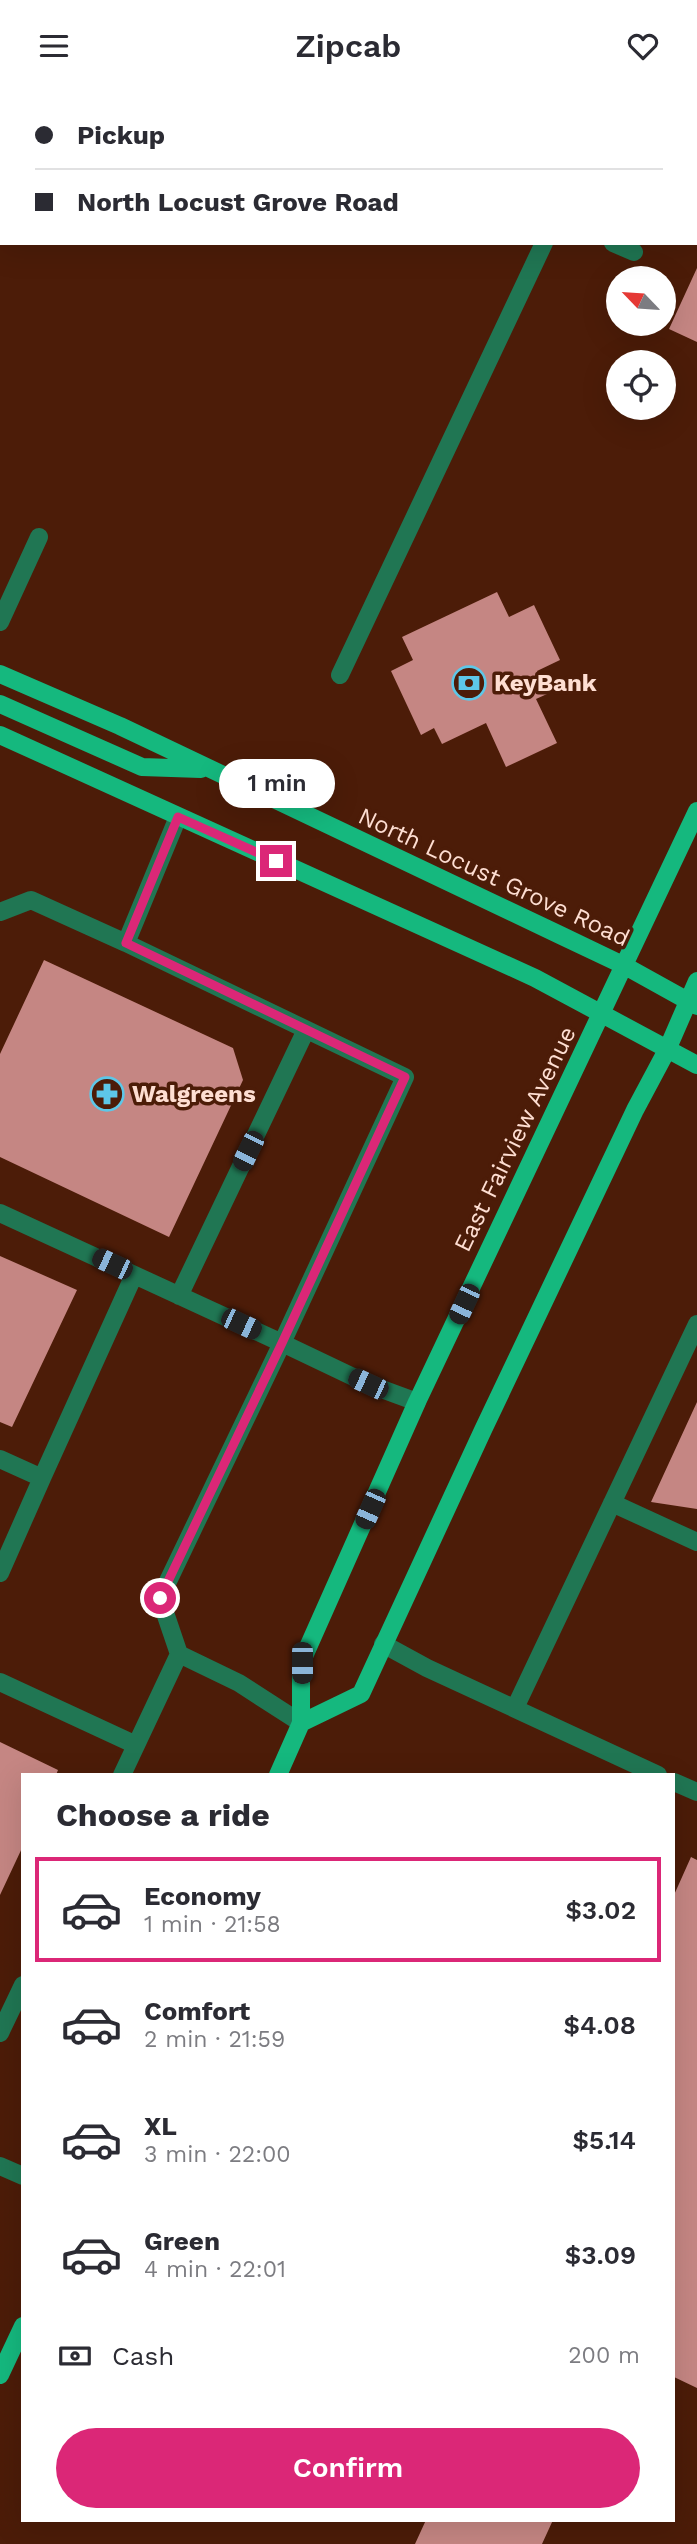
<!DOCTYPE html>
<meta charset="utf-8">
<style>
:root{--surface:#fff;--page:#f7f7f7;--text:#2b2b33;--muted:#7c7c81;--line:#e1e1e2;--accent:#db2777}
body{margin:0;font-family:"Work Sans",sans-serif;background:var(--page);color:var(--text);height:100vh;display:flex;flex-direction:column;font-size:26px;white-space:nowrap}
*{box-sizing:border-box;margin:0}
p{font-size:23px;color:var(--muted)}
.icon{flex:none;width:38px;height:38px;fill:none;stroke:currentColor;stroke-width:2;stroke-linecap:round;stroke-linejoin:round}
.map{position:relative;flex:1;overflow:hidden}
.side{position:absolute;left:21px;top:1682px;width:654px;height:749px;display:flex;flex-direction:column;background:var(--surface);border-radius:0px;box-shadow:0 7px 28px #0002}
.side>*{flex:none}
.guide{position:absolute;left:0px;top:0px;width:698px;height:154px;box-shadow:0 7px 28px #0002;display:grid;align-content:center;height:154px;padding:0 35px;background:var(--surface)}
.needle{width:46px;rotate:295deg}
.controls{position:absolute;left:606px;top:175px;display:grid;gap:14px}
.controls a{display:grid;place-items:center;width:70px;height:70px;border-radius:50%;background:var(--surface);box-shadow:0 7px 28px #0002;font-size:35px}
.end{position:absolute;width:32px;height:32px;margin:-16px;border:9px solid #db2777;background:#fff;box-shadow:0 0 0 4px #fff}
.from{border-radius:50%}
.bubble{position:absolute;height:49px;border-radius:24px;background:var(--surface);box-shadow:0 7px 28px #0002;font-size:23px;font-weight:600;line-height:49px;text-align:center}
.car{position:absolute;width:21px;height:42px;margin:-21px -10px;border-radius:9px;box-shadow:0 0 5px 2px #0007;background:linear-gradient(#222 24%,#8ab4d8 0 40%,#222 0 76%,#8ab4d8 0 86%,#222 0)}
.guide b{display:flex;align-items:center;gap:24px;height:66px;font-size:26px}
.guide b+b{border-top:2px solid var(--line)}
.guide i{width:18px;height:18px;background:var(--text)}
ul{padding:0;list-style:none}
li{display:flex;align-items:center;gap:21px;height:105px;margin:0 14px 10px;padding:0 21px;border:4px solid transparent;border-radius:0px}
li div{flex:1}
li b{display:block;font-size:26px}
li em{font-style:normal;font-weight:600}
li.active{border-color:var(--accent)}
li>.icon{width:63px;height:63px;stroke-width:1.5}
h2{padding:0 35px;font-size:32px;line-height:84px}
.pay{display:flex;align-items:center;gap:18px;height:77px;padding:0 35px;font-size:26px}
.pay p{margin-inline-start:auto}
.cta{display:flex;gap:14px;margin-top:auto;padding:14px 35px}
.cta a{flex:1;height:80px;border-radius:42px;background:var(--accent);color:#fff;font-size:28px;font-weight:600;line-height:80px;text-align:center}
header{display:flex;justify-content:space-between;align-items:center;height:91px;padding:0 35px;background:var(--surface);font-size:32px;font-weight:600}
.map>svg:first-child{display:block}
</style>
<header><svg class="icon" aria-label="menu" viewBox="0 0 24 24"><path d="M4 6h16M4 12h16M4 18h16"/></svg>Zipcab<svg class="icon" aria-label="heart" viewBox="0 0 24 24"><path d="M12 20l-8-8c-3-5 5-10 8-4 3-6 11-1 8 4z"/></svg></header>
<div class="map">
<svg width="697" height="2453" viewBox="0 0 697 2453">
<rect width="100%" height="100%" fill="#4c1c08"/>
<!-- building -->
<path fill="#c58683" d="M697,177V251L669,238Z
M497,501L509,526L534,514L560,569L537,580L547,603L536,608L557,652L506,676L486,632L442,653L434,637L421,644L391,580L413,569L402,546Z
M44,869L233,957L243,989L169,1146L0,1066V963Z
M0,1165L77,1199L12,1336L0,1331Z
M697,1311V1418L651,1411Z
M0,1651L58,1679L56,1684H23V1755L0,1804Z
M691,1766L697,1769V2297L674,2286V1804Z
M426,2429H553L542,2453H415Z"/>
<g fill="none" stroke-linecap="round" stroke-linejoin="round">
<!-- minor -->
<path stroke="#207653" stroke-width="18" d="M614,2L615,0
M613,152L634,161
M0,531L39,446
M340,584L544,152
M0,821L31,809L126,852
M0,1122L282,1252L405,986L126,852L178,726
M179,1205L306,939
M0,1368L42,1387L134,1184
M612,1412L697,1451
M0,1482L42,1387
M383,1553L427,1577L658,1684
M179,1563L239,1592L301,1632
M0,1591L136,1654
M515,1617L697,1233
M122,1684L179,1563L160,1507L282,1252L368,1293L417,1311
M674,1691L697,1701
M0,1942L23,1894
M0,2075L23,2085"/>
<!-- major -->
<path stroke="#15b87e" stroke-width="18" d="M0,583L120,635L560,844L625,875L697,915
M0,613L142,676L201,678
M0,644L535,887L697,974
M301,1632L361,1603L483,1339L635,1019L667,959L697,890
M278,1684L301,1632V1572L417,1311L697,720
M0,2284L23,2235"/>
</g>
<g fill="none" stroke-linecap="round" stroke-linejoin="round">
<!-- route -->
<path stroke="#db2777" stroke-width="9" d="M160,1507L282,1252L405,986L126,852L178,726L276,770"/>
</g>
<!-- icons -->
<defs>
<symbol id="bank-ring" viewBox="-11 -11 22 22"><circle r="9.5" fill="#4c1c08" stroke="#5dc7e8" stroke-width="1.5"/><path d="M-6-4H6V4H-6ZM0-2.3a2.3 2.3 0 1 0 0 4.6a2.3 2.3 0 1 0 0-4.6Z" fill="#5dc7e8"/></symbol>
<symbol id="pharmacy-ring" viewBox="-11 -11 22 22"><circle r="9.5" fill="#4c1c08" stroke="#5dc7e8" stroke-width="1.5"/><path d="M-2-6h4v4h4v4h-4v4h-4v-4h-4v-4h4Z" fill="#5dc7e8"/></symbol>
</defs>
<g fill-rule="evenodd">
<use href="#bank-ring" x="450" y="573" width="38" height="38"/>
<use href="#pharmacy-ring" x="88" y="984" width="38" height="38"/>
</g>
<g text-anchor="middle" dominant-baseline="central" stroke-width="7" stroke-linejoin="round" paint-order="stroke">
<!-- poi labels -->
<g font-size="24" font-weight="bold" fill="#feded2" stroke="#4c1c08" text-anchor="start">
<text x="494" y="592">KeyBank</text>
<text x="132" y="1003">Walgreens</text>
</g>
<!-- street labels -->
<g font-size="24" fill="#feded2" stroke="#4c1c08">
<text transform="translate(494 786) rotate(25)">North Locust Grove Road</text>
<text transform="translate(515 1048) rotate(-64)">East Fairview Avenue</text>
</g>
</g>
</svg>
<div class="controls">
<a><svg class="needle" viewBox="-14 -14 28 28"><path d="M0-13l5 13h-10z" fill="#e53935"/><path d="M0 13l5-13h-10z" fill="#7c7c81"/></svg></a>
<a><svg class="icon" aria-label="locate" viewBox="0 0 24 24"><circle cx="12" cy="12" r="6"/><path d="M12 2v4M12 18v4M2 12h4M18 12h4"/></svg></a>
</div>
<i class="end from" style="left:160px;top:1507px"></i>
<i class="end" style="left:276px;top:770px"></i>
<div class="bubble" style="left:219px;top:668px;width:116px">1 min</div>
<i class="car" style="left:248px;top:1060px;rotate:206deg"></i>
<i class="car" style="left:112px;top:1173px;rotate:295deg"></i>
<i class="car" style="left:464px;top:1213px;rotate:205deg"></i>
<i class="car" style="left:241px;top:1233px;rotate:115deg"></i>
<i class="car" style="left:368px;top:1293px;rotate:295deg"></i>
<i class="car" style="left:370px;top:1418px;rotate:204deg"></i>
<i class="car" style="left:302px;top:1572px;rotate:180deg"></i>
<div class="guide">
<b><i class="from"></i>Pickup</b>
<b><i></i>North Locust Grove Road</b>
</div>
<section class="side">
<h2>Choose a ride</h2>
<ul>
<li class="active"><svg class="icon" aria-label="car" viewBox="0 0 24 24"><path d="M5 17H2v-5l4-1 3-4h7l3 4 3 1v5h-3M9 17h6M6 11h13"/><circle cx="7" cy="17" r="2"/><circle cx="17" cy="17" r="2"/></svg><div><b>Economy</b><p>1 min · 21:58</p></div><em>$3.02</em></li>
<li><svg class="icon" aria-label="car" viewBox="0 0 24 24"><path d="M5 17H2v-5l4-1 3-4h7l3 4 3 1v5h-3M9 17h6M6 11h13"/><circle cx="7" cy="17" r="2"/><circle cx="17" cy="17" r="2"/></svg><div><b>Comfort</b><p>2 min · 21:59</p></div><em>$4.08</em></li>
<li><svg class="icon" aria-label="car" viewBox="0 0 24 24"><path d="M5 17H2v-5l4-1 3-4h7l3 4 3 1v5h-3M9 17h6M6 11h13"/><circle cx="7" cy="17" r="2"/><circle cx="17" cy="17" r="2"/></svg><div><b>XL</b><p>3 min · 22:00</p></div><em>$5.14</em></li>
<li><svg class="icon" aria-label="car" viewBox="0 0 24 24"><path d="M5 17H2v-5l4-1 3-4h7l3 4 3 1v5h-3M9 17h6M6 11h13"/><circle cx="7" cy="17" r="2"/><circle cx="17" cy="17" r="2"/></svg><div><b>Green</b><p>4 min · 22:01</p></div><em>$3.09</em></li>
</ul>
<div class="pay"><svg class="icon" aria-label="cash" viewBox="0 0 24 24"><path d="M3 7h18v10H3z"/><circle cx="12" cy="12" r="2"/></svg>Cash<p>200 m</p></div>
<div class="cta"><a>Confirm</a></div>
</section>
</div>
